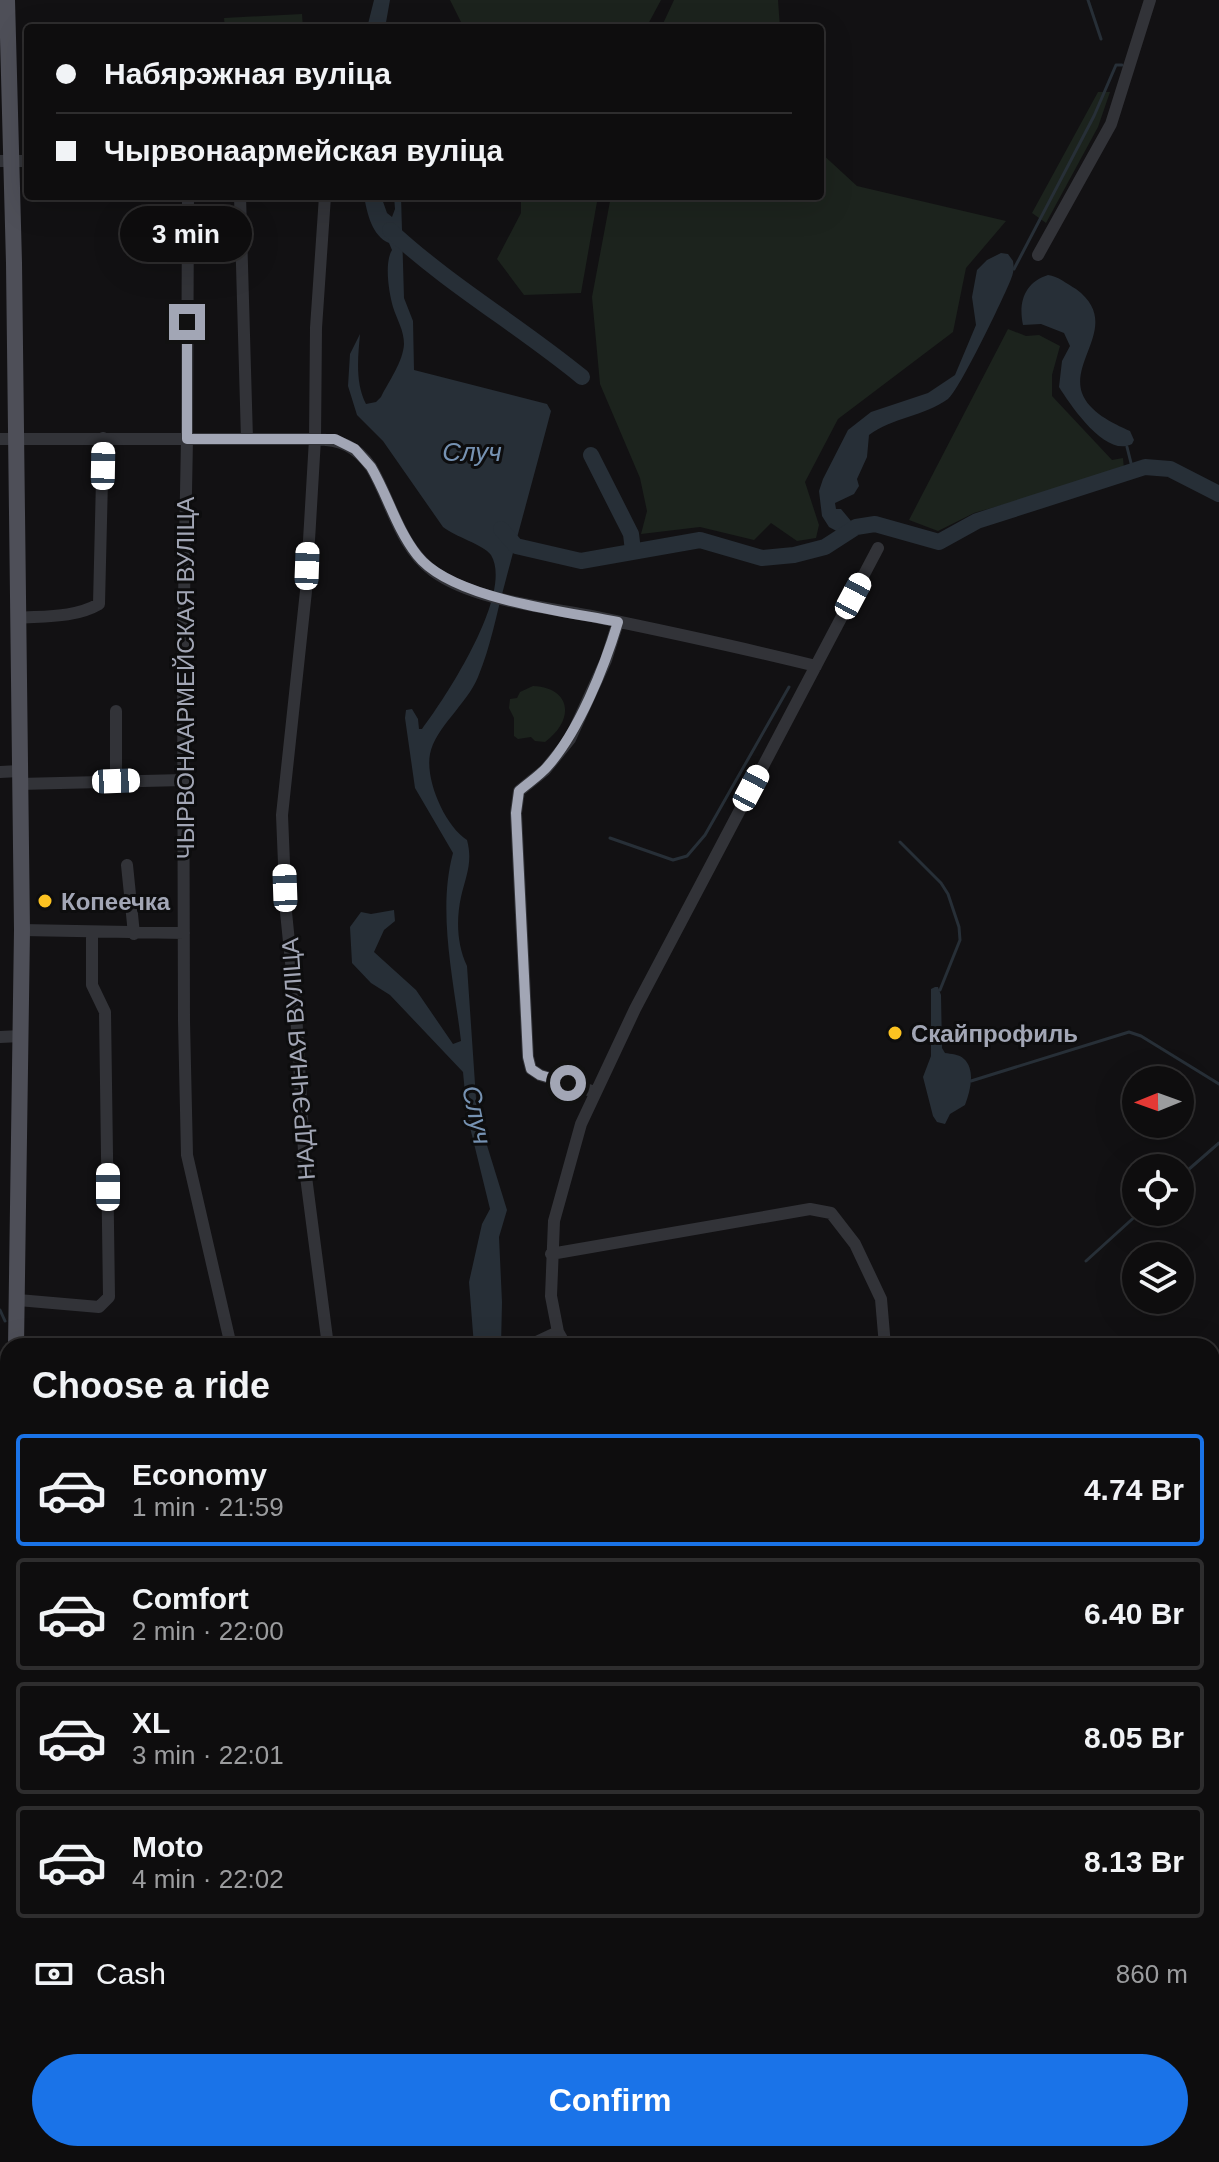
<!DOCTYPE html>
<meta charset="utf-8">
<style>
:root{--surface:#0e0d0e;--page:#171617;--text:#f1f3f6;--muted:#9b9c9e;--line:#2e2d2e;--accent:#1a73e8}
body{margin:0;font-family:Arial,sans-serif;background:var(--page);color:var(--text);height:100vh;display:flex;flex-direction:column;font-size:30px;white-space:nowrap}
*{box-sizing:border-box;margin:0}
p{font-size:26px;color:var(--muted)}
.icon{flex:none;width:44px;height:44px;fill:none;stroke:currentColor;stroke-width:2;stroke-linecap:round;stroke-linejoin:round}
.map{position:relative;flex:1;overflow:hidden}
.panel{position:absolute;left:0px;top:1338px;width:1220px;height:824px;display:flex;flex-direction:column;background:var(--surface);border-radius:24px 24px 0 0;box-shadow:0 8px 32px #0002,0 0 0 2px var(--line)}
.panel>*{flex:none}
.guide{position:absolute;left:24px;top:24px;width:800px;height:176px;border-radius:8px;box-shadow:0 8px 32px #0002,0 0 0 2px var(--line);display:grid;align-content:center;height:176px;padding:0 32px;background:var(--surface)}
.needle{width:52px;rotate:269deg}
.controls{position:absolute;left:1122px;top:1066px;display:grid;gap:16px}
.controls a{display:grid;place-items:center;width:72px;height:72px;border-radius:50%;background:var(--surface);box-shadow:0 8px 32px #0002,0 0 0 2px var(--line);font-size:40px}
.end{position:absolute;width:36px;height:36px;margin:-18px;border:10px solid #a2a6b5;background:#111;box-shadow:0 0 0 4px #111}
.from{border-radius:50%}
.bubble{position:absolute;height:56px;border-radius:28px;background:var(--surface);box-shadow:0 8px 32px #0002,0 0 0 2px var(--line);font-size:26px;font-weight:700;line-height:56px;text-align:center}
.car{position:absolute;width:24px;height:48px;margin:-24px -12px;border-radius:10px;box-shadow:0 0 6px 2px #0007;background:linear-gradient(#fff 24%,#345 0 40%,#fff 0 76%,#345 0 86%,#fff 0)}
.guide b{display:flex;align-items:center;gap:28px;height:76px;font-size:30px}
.guide b+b{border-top:2px solid var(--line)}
.guide i{width:20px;height:20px;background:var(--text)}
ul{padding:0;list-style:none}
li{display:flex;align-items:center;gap:24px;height:112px;margin:0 16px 12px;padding:0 16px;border:4px solid var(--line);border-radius:8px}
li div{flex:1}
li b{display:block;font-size:30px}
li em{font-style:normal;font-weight:700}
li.current{border-color:var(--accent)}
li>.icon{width:72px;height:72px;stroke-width:1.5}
h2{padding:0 32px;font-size:36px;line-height:96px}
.pay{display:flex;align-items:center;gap:20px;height:88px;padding:0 32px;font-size:30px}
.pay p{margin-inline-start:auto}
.action{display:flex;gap:16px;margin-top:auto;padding:16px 32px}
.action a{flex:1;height:92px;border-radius:48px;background:var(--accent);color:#fff;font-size:32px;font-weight:700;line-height:92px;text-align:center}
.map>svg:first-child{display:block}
</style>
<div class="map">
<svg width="1219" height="2162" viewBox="0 0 1219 2162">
<rect width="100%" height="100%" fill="#121113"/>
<!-- green -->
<path fill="#1c231d" d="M450,0H661L646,28H464Z
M674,0H778L780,28H661Z
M302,14L303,28H225L224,18Z
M1098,92H1110L1098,127L1046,223L1032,213Z
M820,152L857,186L1006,221L966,268L953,332L838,419L805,482L819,525L816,538L797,541L771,523L754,540L700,527L641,534L647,511L640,478L600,384L592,297L611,196H820Z
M521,196H598L581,293L524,295L497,259L521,213Z
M1008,329L1026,336L1039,335L1060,346L1052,375V396L1112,460L1123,458L1124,470L974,513L938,531L909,520Z
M533,686C573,688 574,721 545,742L535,741L531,737L518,739L514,736V718L509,708L510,699L517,698L520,692Z"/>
<!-- water -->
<path fill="#272f37" d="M374,0H390L385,28H367Z
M364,196H381L387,213L392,217L395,209L394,196H401L404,298L413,321L414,370L547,404L551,411C536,468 520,526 505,583C496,615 491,646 478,677C467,704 435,728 430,754C425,780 445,826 467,840C473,862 466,876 461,897C456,920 457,945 467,966L477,1113L507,1210L499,1237L502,1302L501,1346H474L469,1282L482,1224L490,1209L467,1115L463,1072L390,995L371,983L352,963L350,927L361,912L371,914L394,910L395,921L384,930L374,952L416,990L453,1044L461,1041C454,981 437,912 453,853L415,788L405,718L406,710L412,709L418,719L419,729H422C446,697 514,593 491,555C483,544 455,537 443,527L383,441L357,415L348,386L350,354L360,334C358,357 355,383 366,404L376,402L381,397C389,381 403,362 404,344C404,330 397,320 393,307C389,293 384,263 392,250L389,243C372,236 367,213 364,196Z
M1001,253L1008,254L1013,261C1014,267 1014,272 1011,279C1004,297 959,391 948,399C924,416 892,418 869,435L867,457L857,479L859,486L854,494L835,503L836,509H841L856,527L844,535L829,527L822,516L819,491L823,479L848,430L871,412L928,393L955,375L976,325L972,297L977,270L987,260Z
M1048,275C1058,276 1067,284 1076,289C1122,323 1070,359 1082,393C1089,412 1112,423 1130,431L1134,440L1132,444C1106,458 1071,406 1059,387L1062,361L1070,346L1064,333L1041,324L1023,325C1018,302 1025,282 1048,275Z
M935,987H938L941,995L942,1048L945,1053C951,1054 959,1054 964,1059C976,1070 970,1092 965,1105L950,1114L945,1124L937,1122L933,1116L923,1077L931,1056V989Z"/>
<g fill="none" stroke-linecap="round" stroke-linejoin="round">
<!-- stream -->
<path stroke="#272f37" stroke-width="3" d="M1088,0L1101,39
M1014,269L1094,116L1116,65H1122
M1127,447L1133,471
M610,838L673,860L687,856L705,835L789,687
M900,842L941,883L948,894L959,927L960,940L940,990
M971,1081L1129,1032L1141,1036L1219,1084
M1180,1177L1219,1143
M1086,1261L1140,1212
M0,1310L5,1321
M26,1340L48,1346"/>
<!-- river -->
<path stroke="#272f37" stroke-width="16" d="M390,230C449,285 520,326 582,377
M591,455L631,534L633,551
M501,529L516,546L581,561L700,540L762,558L794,555L825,547L856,527L875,524L939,542L977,521L1145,467L1170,469L1219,494"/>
<!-- minor -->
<path stroke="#323338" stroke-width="12" d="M0,161H28
M188,196L187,439L183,652L184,1021L187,1155L231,1346
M240,196L247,439
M325,196L316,328L315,439L306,591L282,815L286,912L296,1012L305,1169L328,1346
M1038,255L1111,124L1150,0
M0,439H315C341,440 356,446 371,467C391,501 400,547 433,571C474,601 546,607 596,617C669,632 743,648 816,666
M17,618C44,616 75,618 99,604L103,438
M116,711V781
M0,772L19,771
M19,784L184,780
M127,865L134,934
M22,930L184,933
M0,1037L21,1036
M595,1092L540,1075L531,1069L528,1057L516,813L519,791L545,770L570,739L606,660L618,622
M551,1254L810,1209L831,1213L855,1244L881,1299L885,1346
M18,1300L99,1307L109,1297L105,1012L92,985V933
M558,1332L566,1346
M528,1346L558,1332L551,1296L554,1221L581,1124L635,1009L878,548
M0,1448L8,1446
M1212,1537L1219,1534
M1212,1600L1219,1612
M1212,1699L1219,1697
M1212,1839L1219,1853
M0,1921L8,1907
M0,1976L8,1982
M1212,2046L1219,2064
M0,2058L8,2048
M303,2154L304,2162
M424,2154L425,2162
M575,2154L577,2162
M867,2154L870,2162
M891,2154L894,2162
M1110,2154L1112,2162
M658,2162L686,2154"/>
<!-- major -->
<path stroke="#4e4f58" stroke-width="16" d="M7,0L14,263L22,930L16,1346
M0,1631L8,1516"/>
</g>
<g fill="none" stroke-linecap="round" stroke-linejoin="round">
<!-- route -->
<path stroke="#a2a6b5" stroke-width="10" d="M187,322V439H335L355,449L371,467C388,496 396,528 417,555C451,599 564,611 618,622C604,668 579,731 547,767C539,776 528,783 519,791L516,813L528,1057L531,1069L540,1075L568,1083"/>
</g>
<!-- markers -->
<g fill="#fcc221" stroke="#0d0d0e" stroke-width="3">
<circle cx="45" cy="901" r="8"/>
<circle cx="895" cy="1033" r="8"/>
</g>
<g text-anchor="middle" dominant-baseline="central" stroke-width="6" stroke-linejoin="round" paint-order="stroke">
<!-- street labels -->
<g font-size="24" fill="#a2a6b5" stroke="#0d0d0e">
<text transform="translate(185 678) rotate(-90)">ЧЫРВОНААРМЕЙСКАЯ ВУЛІЦА</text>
<text transform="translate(298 1059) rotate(-94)">НАДРЭЧНАЯ ВУЛІЦА</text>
</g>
<!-- poi labels -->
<g font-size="24" font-weight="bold" fill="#a2a6b5" stroke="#0d0d0e" text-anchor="start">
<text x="61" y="901">Копеечка</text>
<text x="911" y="1033">Скайпрофиль</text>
</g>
<!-- water labels -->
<g font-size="26" font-style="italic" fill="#7692b2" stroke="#0d0d0e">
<text x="472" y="452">Случ</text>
<text transform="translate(477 1115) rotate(78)">Случ</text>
</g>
</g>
</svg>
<div class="controls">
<a><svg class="needle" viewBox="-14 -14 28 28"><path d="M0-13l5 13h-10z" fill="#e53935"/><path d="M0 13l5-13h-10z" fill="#9b9c9e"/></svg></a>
<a><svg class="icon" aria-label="locate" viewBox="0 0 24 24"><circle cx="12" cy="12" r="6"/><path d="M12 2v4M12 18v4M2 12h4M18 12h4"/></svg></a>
<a><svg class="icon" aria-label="layers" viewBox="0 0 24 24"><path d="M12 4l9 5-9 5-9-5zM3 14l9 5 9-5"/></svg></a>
</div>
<i class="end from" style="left:568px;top:1083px"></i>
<i class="end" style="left:187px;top:322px"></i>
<div class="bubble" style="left:120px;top:206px;width:132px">3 min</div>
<i class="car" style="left:103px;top:466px;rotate:1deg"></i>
<i class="car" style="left:307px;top:566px;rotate:2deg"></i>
<i class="car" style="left:853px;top:596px;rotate:28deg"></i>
<i class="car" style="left:116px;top:781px;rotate:88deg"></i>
<i class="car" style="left:751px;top:788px;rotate:28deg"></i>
<i class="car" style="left:285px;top:888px;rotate:358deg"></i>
<i class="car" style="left:108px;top:1187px;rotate:0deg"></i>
<div class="guide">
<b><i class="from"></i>Набярэжная вуліца</b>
<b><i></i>Чырвонаармейская вуліца</b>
</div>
<section class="panel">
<h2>Choose a ride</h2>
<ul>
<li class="current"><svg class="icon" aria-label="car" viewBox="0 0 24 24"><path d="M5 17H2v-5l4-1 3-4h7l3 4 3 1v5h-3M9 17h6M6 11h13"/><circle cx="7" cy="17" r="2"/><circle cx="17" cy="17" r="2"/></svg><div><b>Economy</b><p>1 min · 21:59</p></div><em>4.74 Br</em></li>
<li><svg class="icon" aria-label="car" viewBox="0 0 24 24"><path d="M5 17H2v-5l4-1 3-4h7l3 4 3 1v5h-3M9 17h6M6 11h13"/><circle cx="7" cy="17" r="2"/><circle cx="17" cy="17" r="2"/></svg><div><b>Comfort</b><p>2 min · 22:00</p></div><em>6.40 Br</em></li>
<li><svg class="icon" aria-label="car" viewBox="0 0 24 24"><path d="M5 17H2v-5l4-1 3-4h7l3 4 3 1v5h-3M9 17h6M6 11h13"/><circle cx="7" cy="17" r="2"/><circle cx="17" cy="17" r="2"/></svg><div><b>XL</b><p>3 min · 22:01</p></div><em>8.05 Br</em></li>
<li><svg class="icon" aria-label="car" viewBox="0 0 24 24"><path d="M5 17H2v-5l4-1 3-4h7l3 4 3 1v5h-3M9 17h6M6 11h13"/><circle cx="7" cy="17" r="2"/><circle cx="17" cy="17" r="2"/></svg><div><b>Moto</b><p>4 min · 22:02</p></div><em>8.13 Br</em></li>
</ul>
<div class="pay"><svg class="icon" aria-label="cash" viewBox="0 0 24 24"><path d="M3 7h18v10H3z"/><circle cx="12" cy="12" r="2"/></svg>Cash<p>860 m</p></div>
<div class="action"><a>Confirm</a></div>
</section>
</div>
